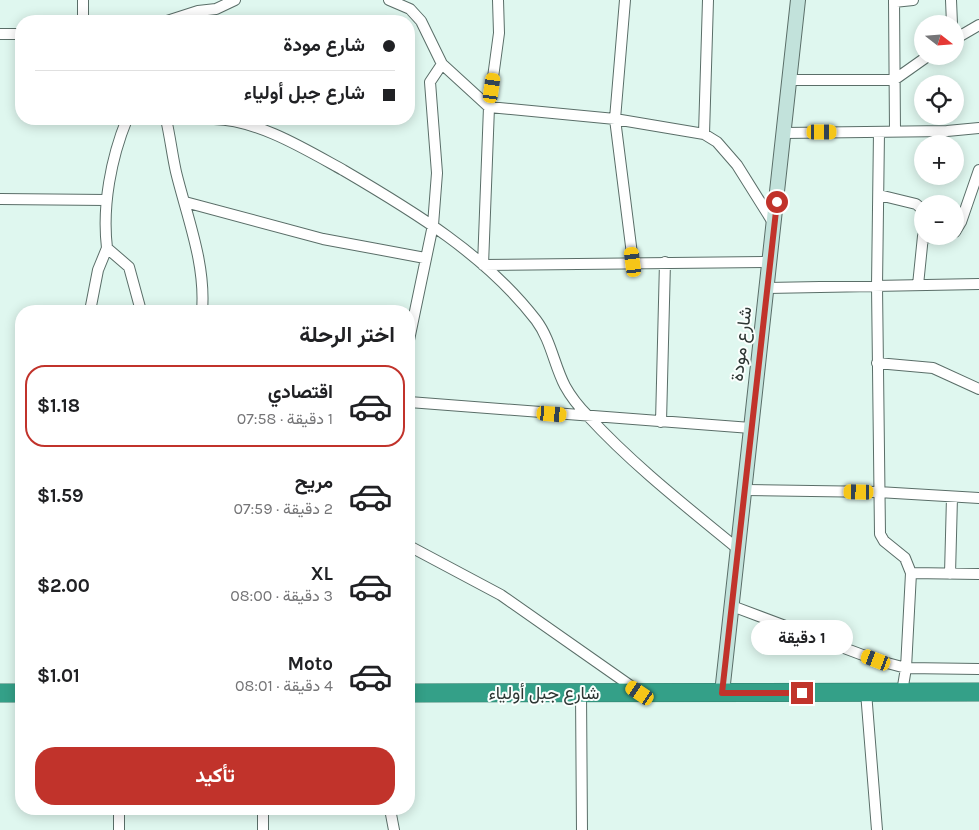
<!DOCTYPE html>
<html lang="ar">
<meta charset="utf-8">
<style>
:root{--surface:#fff;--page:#f2f2f2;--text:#202124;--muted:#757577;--line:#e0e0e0;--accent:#c1332b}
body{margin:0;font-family:Karla,Vazirmatn,sans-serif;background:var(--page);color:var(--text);direction:rtl;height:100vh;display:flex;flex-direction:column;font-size:19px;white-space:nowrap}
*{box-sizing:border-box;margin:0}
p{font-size:16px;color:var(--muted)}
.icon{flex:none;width:28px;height:28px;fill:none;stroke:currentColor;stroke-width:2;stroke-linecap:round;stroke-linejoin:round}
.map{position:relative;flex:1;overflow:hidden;direction:ltr}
.sheet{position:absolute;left:15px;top:305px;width:400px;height:510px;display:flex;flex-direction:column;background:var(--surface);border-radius:20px;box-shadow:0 2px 12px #0003;direction:rtl}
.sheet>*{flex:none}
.hud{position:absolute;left:15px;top:15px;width:400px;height:110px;border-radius:20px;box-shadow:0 2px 12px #0003;direction:rtl;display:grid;align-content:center;height:110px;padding:0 20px;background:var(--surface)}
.needle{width:32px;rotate:107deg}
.buttons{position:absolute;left:914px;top:15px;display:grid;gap:10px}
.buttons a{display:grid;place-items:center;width:50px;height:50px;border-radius:50%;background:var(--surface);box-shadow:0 2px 12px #0003;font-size:25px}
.end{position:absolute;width:22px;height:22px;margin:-11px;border:6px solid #c1332b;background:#fff;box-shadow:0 0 0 2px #fff}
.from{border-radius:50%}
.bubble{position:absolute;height:35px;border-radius:18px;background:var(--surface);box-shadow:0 2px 12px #0003;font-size:16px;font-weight:700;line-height:35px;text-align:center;direction:rtl}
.car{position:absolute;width:15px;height:30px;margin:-15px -8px;border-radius:6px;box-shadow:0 0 4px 1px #0007;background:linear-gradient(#f5c518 24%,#345 0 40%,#f5c518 0 76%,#345 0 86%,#f5c518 0)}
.hud b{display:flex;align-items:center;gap:18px;height:48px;font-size:19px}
.hud b+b{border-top:1px solid var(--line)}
.hud i{width:12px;height:12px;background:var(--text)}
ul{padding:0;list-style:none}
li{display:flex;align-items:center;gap:15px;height:82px;margin:0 10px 8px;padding:0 10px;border:2px solid transparent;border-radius:20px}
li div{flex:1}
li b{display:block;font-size:19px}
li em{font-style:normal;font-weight:700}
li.on{border-color:var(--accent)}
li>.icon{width:45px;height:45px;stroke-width:1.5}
h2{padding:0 20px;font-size:22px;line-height:60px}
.primary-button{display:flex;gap:10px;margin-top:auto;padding:10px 20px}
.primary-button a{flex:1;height:58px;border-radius:20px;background:var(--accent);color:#fff;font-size:20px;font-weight:700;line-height:58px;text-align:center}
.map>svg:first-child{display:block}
</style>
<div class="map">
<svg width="979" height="830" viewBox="0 0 979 830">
<rect width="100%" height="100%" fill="#dff7ef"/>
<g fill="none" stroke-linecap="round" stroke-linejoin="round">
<defs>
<path id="street" d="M389,0L410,9L421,21L442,64L489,107L615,119L704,134L717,142L737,165L774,224
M498,0L499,33L489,107L483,265L770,262
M625,0L615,119L633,262
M894,0L895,131
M951,0L952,24
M894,2L913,0
M83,21V0
M167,21L198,11L216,9L235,0
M0,34H21
M955,39L979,25
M790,80H894L928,56
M127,119C111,158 102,206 107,248L129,267L141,311
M166,119C170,136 172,154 176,172C187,217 206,264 202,311
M214,119C258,120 305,149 343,170C413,211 486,255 536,320C551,340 554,365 565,386C571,397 579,407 588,416C633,465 687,507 738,549
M879,132L877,286L880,534L884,541L905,558L911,573L906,668L902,692
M784,133L947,131L979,128
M704,134L708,0
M879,195L916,204L922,209
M0,199L106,200
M185,202L323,239L425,258
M955,232L961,222L979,170
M923,238L937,236
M918,285L923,236
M767,288L979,284
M90,311L98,270L107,248
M409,340L433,225L437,173L430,82L442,64
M877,363L933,368L979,389
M409,402L751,428
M661,422L665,262
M745,490L878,492L979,498
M409,546L501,595L638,691
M911,573L979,574
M950,574L952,497
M732,606L876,660L906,668L979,669
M866,692L877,830
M581,693L582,830
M119,809V830
M263,809V830
M390,809L394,830"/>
<path id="secondary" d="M722,693L798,0"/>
<path id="highway" d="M0,693H21
M409,693L979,692"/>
</defs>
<!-- street casing -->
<use href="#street" stroke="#5a6e68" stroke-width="12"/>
<!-- secondary casing -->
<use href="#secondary" stroke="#5a6e68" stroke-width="16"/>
<!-- highway casing -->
<use href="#highway" stroke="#327b6a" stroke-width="19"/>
<!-- street -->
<use href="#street" stroke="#fff" stroke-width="10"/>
<!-- secondary -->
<use href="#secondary" stroke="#c2e2db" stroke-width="14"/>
<!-- highway -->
<use href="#highway" stroke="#34a088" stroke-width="18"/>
</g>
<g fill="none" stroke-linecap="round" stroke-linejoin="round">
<!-- route -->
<path stroke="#c1332b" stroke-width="6" d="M777,202L722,693H802"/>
</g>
<g text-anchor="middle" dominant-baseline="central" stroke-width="4" stroke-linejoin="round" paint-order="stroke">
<!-- street labels -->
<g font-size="18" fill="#2d3633" stroke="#fafffd">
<text transform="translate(741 344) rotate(-83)">شارع مودة</text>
<text x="544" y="693">شارع جبل أولياء</text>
</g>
</g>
</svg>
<div class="buttons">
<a><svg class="needle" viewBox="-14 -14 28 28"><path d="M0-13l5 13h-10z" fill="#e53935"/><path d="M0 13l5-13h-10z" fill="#757577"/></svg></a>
<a><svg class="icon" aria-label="locate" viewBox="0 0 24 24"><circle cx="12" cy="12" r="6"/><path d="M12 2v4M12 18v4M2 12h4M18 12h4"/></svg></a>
<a>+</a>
<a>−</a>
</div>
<i class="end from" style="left:777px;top:202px"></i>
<i class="end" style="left:802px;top:693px"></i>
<div class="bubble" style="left:751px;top:620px;width:102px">1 دقيقة</div>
<i class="car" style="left:492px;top:88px;rotate:8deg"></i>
<i class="car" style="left:822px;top:132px;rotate:90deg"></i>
<i class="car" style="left:633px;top:262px;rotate:353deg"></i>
<i class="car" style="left:552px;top:414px;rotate:95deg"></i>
<i class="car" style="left:859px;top:492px;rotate:271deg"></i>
<i class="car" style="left:876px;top:660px;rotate:291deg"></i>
<i class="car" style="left:640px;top:693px;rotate:304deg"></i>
<div class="hud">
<b><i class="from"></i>شارع مودة</b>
<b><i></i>شارع جبل أولياء</b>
</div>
<section class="sheet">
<h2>اختر الرحلة</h2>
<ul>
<li class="on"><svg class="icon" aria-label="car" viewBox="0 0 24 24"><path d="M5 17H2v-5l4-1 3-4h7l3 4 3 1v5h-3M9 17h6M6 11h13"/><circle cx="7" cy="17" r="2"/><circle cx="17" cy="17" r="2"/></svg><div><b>اقتصادي</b><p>1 دقيقة · 07:58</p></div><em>$1.18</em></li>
<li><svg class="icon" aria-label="car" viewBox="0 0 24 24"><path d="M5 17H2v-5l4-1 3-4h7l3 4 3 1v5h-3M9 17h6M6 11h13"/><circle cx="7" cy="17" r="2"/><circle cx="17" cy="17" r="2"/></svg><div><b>مريح</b><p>2 دقيقة · 07:59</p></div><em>$1.59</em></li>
<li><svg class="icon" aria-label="car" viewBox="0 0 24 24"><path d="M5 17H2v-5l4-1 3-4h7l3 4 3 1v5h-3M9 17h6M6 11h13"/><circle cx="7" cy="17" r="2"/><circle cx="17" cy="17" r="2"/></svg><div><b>XL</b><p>3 دقيقة · 08:00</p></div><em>$2.00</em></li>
<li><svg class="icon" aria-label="car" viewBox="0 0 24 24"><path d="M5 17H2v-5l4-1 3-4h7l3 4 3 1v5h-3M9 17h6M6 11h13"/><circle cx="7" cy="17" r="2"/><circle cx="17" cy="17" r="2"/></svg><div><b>Moto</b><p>4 دقيقة · 08:01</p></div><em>$1.01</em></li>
</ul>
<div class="primary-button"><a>تأكيد</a></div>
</section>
</div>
